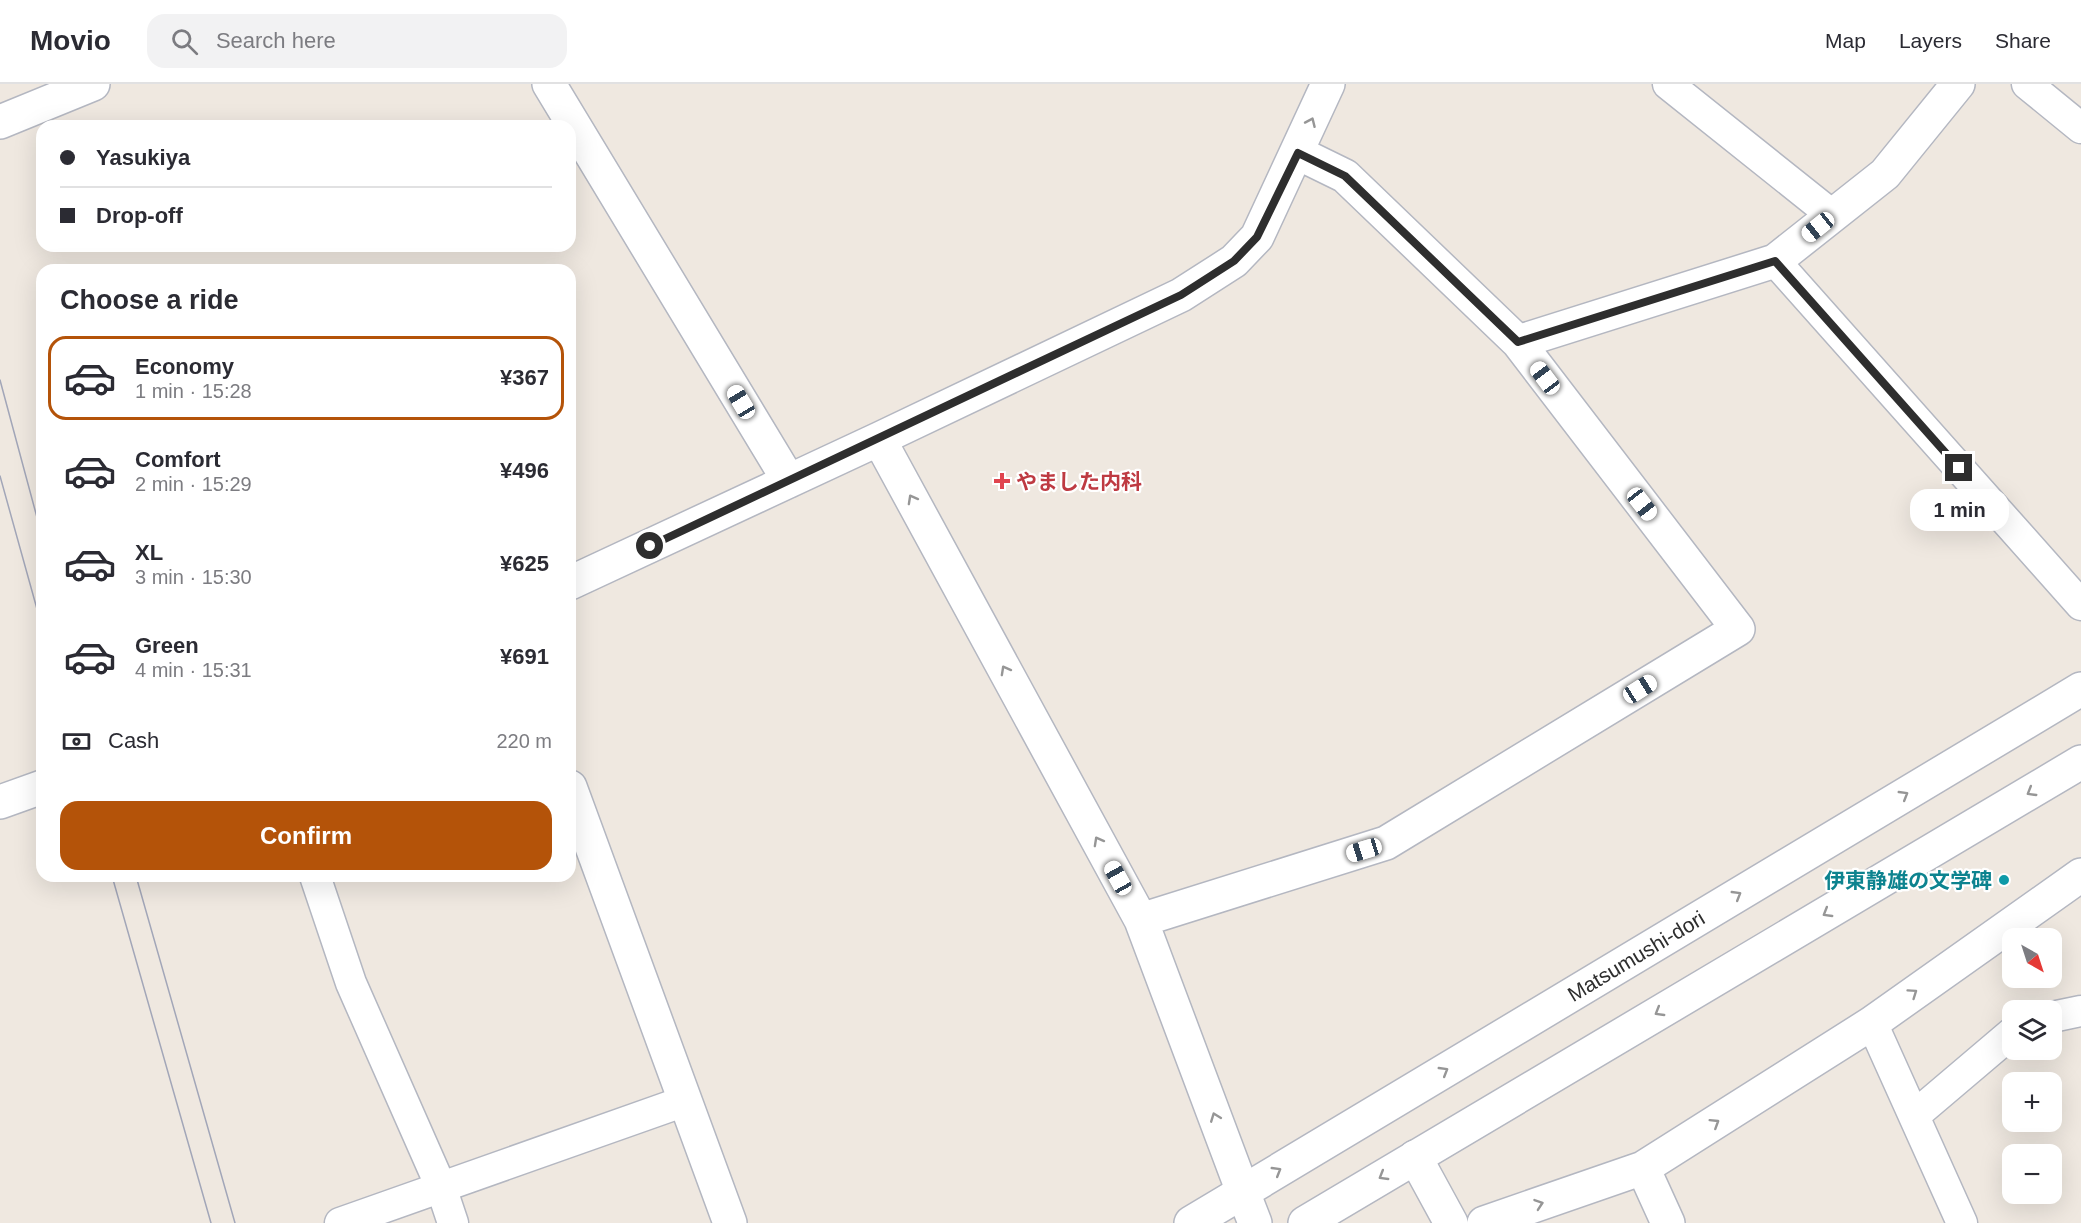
<!DOCTYPE html>
<meta charset="utf-8">
<style>
:root{--surface:#fff;--page:#f2f2f3;--text:#2b2b33;--muted:#7c7c81;--line:#e1e1e2;--accent:#b45309}
body{margin:0;font-family:Arial,"Noto Sans JP",sans-serif;background:var(--page);color:var(--text);height:100vh;display:flex;flex-direction:column;font-size:22px;white-space:nowrap}
*{box-sizing:border-box;margin:0}
p{font-size:20px;color:var(--muted)}
.icon{flex:none;width:33px;height:33px;fill:none;stroke:currentColor;stroke-width:2;stroke-linecap:round;stroke-linejoin:round}
.map{position:relative;flex:1;overflow:hidden}
.drawer{position:absolute;left:36px;top:180px;width:540px;height:618px;display:flex;flex-direction:column;background:var(--surface);border-radius:18px;box-shadow:0 6px 24px #0002}
.drawer>*{flex:none}
.hud{position:absolute;left:36px;top:36px;width:540px;height:132px;border-radius:18px;box-shadow:0 6px 24px #0002;display:grid;align-content:center;height:132px;padding:0 24px;background:var(--surface)}
.needle{width:39px;rotate:141deg}
.fabs{position:absolute;left:2002px;top:844px;display:grid;gap:12px}
.fabs a{display:grid;place-items:center;width:60px;height:60px;border-radius:12px;background:var(--surface);box-shadow:0 6px 24px #0002;font-size:30px}
.end{position:absolute;width:27px;height:27px;margin:-14px;border:8px solid #2e2e2e;background:#fff;box-shadow:0 0 0 3px #fff}
.from{border-radius:50%}
.bubble{position:absolute;height:42px;border-radius:18px;background:var(--surface);box-shadow:0 6px 24px #0002;font-size:20px;font-weight:700;line-height:42px;text-align:center}
.car{position:absolute;width:18px;height:36px;margin:-18px -9px;border-radius:8px;box-shadow:0 0 4px 2px #0007;background:linear-gradient(#fff 24%,#345 0 40%,#fff 0 76%,#345 0 86%,#fff 0)}
.hud b{display:flex;align-items:center;gap:21px;height:57px;font-size:22px}
.hud b+b{border-top:2px solid var(--line)}
.hud i{width:15px;height:15px;background:var(--text)}
ul{padding:0;list-style:none}
li{display:flex;align-items:center;gap:18px;height:84px;margin:0 12px 9px;padding:0 12px;border:3px solid transparent;border-radius:18px}
li div{flex:1}
li b{display:block;font-size:22px}
li em{font-style:normal;font-weight:700}
li.active{border-color:var(--accent)}
li>.icon{width:54px;height:54px;stroke-width:1.5}
h2{padding:0 24px;font-size:27px;line-height:72px}
.pay{display:flex;align-items:center;gap:15px;height:66px;padding:0 24px;font-size:22px}
.pay p{margin-inline-start:auto}
.cta{display:flex;gap:12px;margin-top:auto;padding:12px 24px}
.cta a{flex:1;height:69px;border-radius:18px;background:var(--accent);color:#fff;font-size:24px;font-weight:700;line-height:69px;text-align:center}
header{display:flex;align-items:center;gap:36px;box-sizing:border-box;height:84px;padding:0 30px;background:var(--surface);border-bottom:2px solid var(--line)}
header strong{font-size:28px}
nav{display:flex;gap:33px;margin-inline-start:auto;font-size:21px}
.search{width:420px;height:54px;background:var(--page);display:flex;align-items:center;gap:15px;box-sizing:border-box;padding:0 21px;border-radius:18px;color:var(--muted);font-size:22px}
.map>svg:first-child{display:block}
</style>
<header>
<strong>Movio</strong>
<div class="search"><svg class="icon" aria-label="search" viewBox="0 0 24 24"><circle cx="10" cy="10" r="6"/><path d="M15 15l6 6"/></svg>Search here</div>
<nav><a>Map</a><a>Layers</a><a>Share</a></nav>
</header>
<div class="map">
<svg width="2081" height="1139" viewBox="0 0 2081 1139">
<rect width="100%" height="100%" fill="#efe8e0"/>
<g fill="none" stroke-linecap="round" stroke-linejoin="round">
<defs>
<path id="lane" d="M1668,0L1832,131
M2027,0L2081,44
M1775,177L2081,521
M315,792L351,899L441,1103L453,1139
M2052,933L2081,927
M1872,939L1962,1139
M1914,1032L2013,948
M340,1139L685,1017"/>
<path id="street" d="M549,0L789,397
M0,38L93,0
M1518,258L1775,177L1885,90L1958,0
M879,355L1141,836L1243,1108
M570,499L879,355L1181,211L1234,177L1257,153L1328,0
M570,703L730,1139
M0,718L42,703
M1141,836L1386,759L1738,545L1518,258L1345,92L1298,69
M1415,1073L1451,1139
M1643,1084L1668,1139
M1484,1139L1643,1084L1872,939L2081,791"/>
<path id="secondary" d="M1243,1108L1255,1139
M1191,1139L2081,605
M1305,1139L2081,678"/>
</defs>
<!-- lane casing -->
<use href="#lane" stroke="#b4b7c1" stroke-width="33"/>
<!-- street casing -->
<use href="#street" stroke="#b4b7c1" stroke-width="36"/>
<!-- secondary casing -->
<use href="#secondary" stroke="#b4b7c1" stroke-width="36"/>
<!-- lane -->
<use href="#lane" stroke="#fff" stroke-width="30"/>
<!-- street -->
<use href="#street" stroke="#fff" stroke-width="33"/>
<!-- secondary -->
<use href="#secondary" stroke="#fff" stroke-width="33"/>
<!-- tram -->
<path stroke="#a2a6b8" stroke-width="1.5" d="M0,296L42,452
M0,392L42,543
M112,792L211,1139
M136,792L235,1139"/>
</g>
<!-- one-way arrows -->
<defs><path id="oneway-chevron" d="M-2-3.5L2.5 0L-2 3.5" fill="none" stroke-width="1.6" stroke-linecap="round" stroke-linejoin="round" transform="scale(1.5)"/></defs>
<g stroke="#969696">
<use href="#oneway-chevron" transform="translate(1311 38) rotate(-66)"/>
<use href="#oneway-chevron" transform="translate(912 415) rotate(-119)"/>
<use href="#oneway-chevron" transform="translate(1005 586) rotate(-119)"/>
<use href="#oneway-chevron" transform="translate(2031 708) rotate(149)"/>
<use href="#oneway-chevron" transform="translate(1904 711) rotate(-31)"/>
<use href="#oneway-chevron" transform="translate(1098 757) rotate(-119)"/>
<use href="#oneway-chevron" transform="translate(1737 811) rotate(-31)"/>
<use href="#oneway-chevron" transform="translate(1827 829) rotate(149)"/>
<use href="#oneway-chevron" transform="translate(1913 909) rotate(-35)"/>
<use href="#oneway-chevron" transform="translate(1659 928) rotate(149)"/>
<use href="#oneway-chevron" transform="translate(1444 987) rotate(-31)"/>
<use href="#oneway-chevron" transform="translate(1215 1033) rotate(-111)"/>
<use href="#oneway-chevron" transform="translate(1715 1039) rotate(-32)"/>
<use href="#oneway-chevron" transform="translate(1277 1087) rotate(-31)"/>
<use href="#oneway-chevron" transform="translate(1383 1092) rotate(149)"/>
<use href="#oneway-chevron" transform="translate(1539 1120) rotate(-19)"/>
</g>
<g fill="none" stroke-linecap="round" stroke-linejoin="round">
<!-- route -->
<path stroke="#2e2e2e" stroke-width="8" d="M650,462L1181,211L1234,177L1257,153L1298,69L1345,92L1518,258L1775,177L1959,384"/>
</g>
<!-- markers -->
<path fill="#e0444e" stroke="#fff" stroke-width="2" d="M999 388h6v6h6v6h-6v6h-6v-6h-6v-6h6z"/>
<circle fill="#0f9aa8" stroke="#fff" stroke-width="2" cx="2004" cy="796" r="6"/>
<g text-anchor="middle" dominant-baseline="central" stroke-width="4.5" stroke-linejoin="round" paint-order="stroke">
<!-- health labels -->
<g font-size="21" font-weight="bold" fill="#be3a42" stroke="#fff" text-anchor="start">
<text x="1016" y="397">やました内科</text>
</g>
<!-- culture labels -->
<g font-size="21" font-weight="bold" fill="#0d838f" stroke="#fff" text-anchor="end">
<text x="1992" y="796">伊東静雄の文学碑</text>
</g>
<!-- street labels -->
<g font-size="21" fill="#2e2e2e" stroke="#fff">
<text transform="translate(1636 872) rotate(-31)">Matsumushi-dori</text>
</g>
</g>
</svg>
<div class="fabs">
<a><svg class="needle" viewBox="-14 -14 28 28"><path d="M0-13l5 13h-10z" fill="#e53935"/><path d="M0 13l5-13h-10z" fill="#7c7c81"/></svg></a>
<a><svg class="icon" aria-label="layers" viewBox="0 0 24 24"><path d="M12 4l9 5-9 5-9-5zM3 14l9 5 9-5"/></svg></a>
<a>+</a>
<a>−</a>
</div>
<i class="end from" style="left:650px;top:462px"></i>
<i class="end" style="left:1959px;top:384px"></i>
<div class="bubble" style="left:1910px;top:405px;width:99px">1 min</div>
<i class="car" style="left:1818px;top:143px;rotate:231deg"></i>
<i class="car" style="left:1545px;top:294px;rotate:323deg"></i>
<i class="car" style="left:741px;top:318px;rotate:329deg"></i>
<i class="car" style="left:1642px;top:420px;rotate:142deg"></i>
<i class="car" style="left:1640px;top:605px;rotate:58deg"></i>
<i class="car" style="left:1364px;top:766px;rotate:253deg"></i>
<i class="car" style="left:1118px;top:794px;rotate:331deg"></i>
<div class="hud">
<b><i class="from"></i>Yasukiya</b>
<b><i></i>Drop-off</b>
</div>
<section class="drawer">
<h2>Choose a ride</h2>
<ul>
<li class="active"><svg class="icon" aria-label="car" viewBox="0 0 24 24"><path d="M5 17H2v-5l4-1 3-4h7l3 4 3 1v5h-3M9 17h6M6 11h13"/><circle cx="7" cy="17" r="2"/><circle cx="17" cy="17" r="2"/></svg><div><b>Economy</b><p>1 min · 15:28</p></div><em>¥367</em></li>
<li><svg class="icon" aria-label="car" viewBox="0 0 24 24"><path d="M5 17H2v-5l4-1 3-4h7l3 4 3 1v5h-3M9 17h6M6 11h13"/><circle cx="7" cy="17" r="2"/><circle cx="17" cy="17" r="2"/></svg><div><b>Comfort</b><p>2 min · 15:29</p></div><em>¥496</em></li>
<li><svg class="icon" aria-label="car" viewBox="0 0 24 24"><path d="M5 17H2v-5l4-1 3-4h7l3 4 3 1v5h-3M9 17h6M6 11h13"/><circle cx="7" cy="17" r="2"/><circle cx="17" cy="17" r="2"/></svg><div><b>XL</b><p>3 min · 15:30</p></div><em>¥625</em></li>
<li><svg class="icon" aria-label="car" viewBox="0 0 24 24"><path d="M5 17H2v-5l4-1 3-4h7l3 4 3 1v5h-3M9 17h6M6 11h13"/><circle cx="7" cy="17" r="2"/><circle cx="17" cy="17" r="2"/></svg><div><b>Green</b><p>4 min · 15:31</p></div><em>¥691</em></li>
</ul>
<div class="pay"><svg class="icon" aria-label="cash" viewBox="0 0 24 24"><path d="M3 7h18v10H3z"/><circle cx="12" cy="12" r="2"/></svg>Cash<p>220 m</p></div>
<div class="cta"><a>Confirm</a></div>
</section>
</div>
